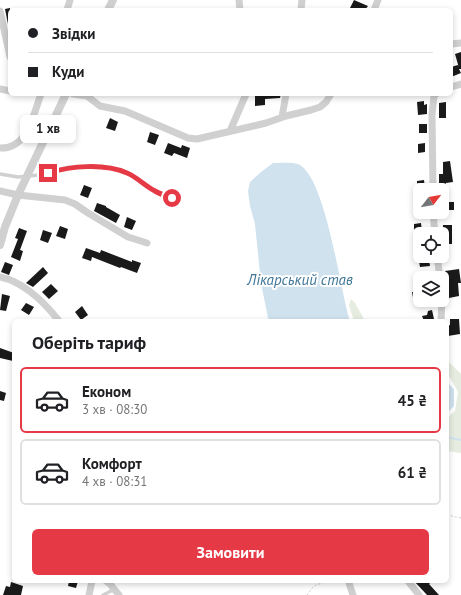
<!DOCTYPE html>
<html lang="uk">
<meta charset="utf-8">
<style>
:root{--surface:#fff;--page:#f6f6f6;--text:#202124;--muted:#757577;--line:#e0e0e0;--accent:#e63946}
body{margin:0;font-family:"PT Sans",sans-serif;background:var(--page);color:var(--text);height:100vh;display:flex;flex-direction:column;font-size:15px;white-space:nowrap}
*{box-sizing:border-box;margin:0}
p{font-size:13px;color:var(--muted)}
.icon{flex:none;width:22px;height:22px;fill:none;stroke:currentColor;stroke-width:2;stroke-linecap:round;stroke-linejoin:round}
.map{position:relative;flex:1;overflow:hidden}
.side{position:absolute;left:12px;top:319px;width:437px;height:264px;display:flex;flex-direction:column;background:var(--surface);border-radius:6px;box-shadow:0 2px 6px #0003}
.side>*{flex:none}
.hud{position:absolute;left:8px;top:8px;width:445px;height:88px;border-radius:6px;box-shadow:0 2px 6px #0003;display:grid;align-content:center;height:88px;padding:0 20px;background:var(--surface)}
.needle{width:26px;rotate:59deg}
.fabs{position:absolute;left:413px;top:183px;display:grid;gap:8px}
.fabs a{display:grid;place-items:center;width:36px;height:36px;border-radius:6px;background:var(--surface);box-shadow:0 2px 6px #0003;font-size:20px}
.end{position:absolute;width:18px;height:18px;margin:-9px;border:5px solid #e63946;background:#fff;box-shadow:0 0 0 2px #fff}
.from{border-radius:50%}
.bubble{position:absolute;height:28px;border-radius:6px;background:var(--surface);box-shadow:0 2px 6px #0003;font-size:13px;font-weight:700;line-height:28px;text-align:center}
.hud b{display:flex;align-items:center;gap:14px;height:38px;font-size:15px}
.hud b+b{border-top:1px solid var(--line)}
.hud i{width:10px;height:10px;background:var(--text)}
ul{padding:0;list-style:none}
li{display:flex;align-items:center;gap:12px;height:66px;margin:0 8px 6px;padding:0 12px;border:2px solid var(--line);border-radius:6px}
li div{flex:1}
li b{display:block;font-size:15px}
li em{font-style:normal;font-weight:700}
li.on{border-color:var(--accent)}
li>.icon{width:36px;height:36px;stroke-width:1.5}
h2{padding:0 20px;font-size:18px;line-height:48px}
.action{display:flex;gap:8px;margin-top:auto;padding:8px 20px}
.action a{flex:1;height:46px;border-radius:6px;background:var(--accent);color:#fff;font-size:16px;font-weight:700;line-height:46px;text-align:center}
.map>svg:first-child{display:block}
</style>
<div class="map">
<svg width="461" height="595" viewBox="0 0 461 595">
<rect width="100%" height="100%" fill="#fff"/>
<!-- green -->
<path fill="#e6ecdf" d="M351,299L355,303L365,321H354L349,305Z
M447,360L461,374V453L447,451V418L455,411L458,392L451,379L447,375Z"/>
<!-- water -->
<path fill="#cfe2ee" d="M273,163C279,163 292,162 298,164C326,176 340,291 350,321H270L268,318L261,283L255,224L250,206L248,191L250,182L261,172Z
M447,382L454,389V406L447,413Z"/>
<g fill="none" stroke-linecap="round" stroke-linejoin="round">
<!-- stream -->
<path stroke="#cfe2ee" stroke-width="2" d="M447,437L461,440"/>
</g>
<!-- building -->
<path fill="#1a1a1a" d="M354,0L368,6L365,10H349Z
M10,8V24H8L5,9Z
M461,52V69H459L461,73L451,77V67L458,65L459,68L455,54Z
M255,94H281L280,98L265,99V105L255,106Z
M424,101V105L427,104V114L418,115L417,102Z
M446,102V118H439V103Z
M110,118L118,122L115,131L106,128Z
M419,124H427V133H419Z
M150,132L159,135L155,145L147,142Z
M168,143L181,148L182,145L190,148L187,158L174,153L172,156L164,153Z
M425,143V152L418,153V144Z
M450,161L453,182L446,183L447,202H454V210H442V190H439V174H443V162Z
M424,180L425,189L417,190V181Z
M84,185L92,188L88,198L80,195Z
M97,203L106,206V207L120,215L116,223L94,211Z
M127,217L136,221L132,230L124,227Z
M421,223L422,232L420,233V245H414V224Z
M443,225H452V244H442Z
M60,226L68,229L65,239L56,236Z
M19,228L27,231L20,250L23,251L20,261L11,257L18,239L15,238Z
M43,230L52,233L48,243L40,240Z
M86,248L100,253L101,250L132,262V260L141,263L137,273L121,267L120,268L92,257L91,261L82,258Z
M429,260L430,266L420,267L419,261Z
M5,262L13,265L9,275L1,272Z
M43,267L48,273L46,275L33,287L26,283Z
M459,269L461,283H458L459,296L449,298L445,271Z
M51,284L58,291L49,299L42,292Z
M420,291V302L414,303L412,292Z
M2,294L10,296L6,311L0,310Z
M26,303L34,307L29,315L21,310Z
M82,306L88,315L81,320L75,312Z
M432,310L434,319L424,321L422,316L427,315L428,311Z
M450,319H459L460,334L448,336L447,326L450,325Z
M0,348L14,353L13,361L0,358Z
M0,391L6,393L4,401L0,400Z
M69,581H78L76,588L68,586Z
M414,581H432L429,584L439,595H427Z
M11,582L23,586L21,595H3L6,586L10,587Z"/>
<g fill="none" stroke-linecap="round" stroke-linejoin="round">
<!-- path -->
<path stroke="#cdcdcd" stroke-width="1" stroke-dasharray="2 2" stroke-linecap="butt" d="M447,515L461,518
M356,582L360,581
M307,595L314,586L327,581"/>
<!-- service -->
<path stroke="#d0d0d0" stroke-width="3.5" d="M0,174L18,177L39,175L69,167L92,166L115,169L128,173L155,192L172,198
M103,595L115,589"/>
<!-- minor -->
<path stroke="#d0d0d0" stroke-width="7" d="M239,0L240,10
M67,10L70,0
M301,10L302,0
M374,10L378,0
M0,11L10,57
M451,44L461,43
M451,87L461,84
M0,89L10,91
M73,94L87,96L100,106L125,111L188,138L197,139L266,123L286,116L311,110L320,107L326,102L331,94
M282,117L286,94
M230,131L246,94
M0,148C28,149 33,115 41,94
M433,190L432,114L434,96L436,94
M0,191L18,195L65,200L75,204L88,213L128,237L147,243
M433,212L435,234
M437,256L440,278
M0,277C24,282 44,302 59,321
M441,321L442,300
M106,581L110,584L119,595
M408,581L419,595
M349,583L353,595
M89,595L92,581"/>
<!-- tertiary -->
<path stroke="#d0d0d0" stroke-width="8" d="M108,10L113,0
M0,245L5,227L18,195L66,94"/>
</g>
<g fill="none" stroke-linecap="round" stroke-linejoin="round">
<!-- route -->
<path stroke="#e63946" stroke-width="5" d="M48,173C71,166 104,163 127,173C137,177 145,186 155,191C160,194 166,196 172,198"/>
</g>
<g text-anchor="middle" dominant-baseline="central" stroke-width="4" stroke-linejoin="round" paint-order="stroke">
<!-- water labels -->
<g font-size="15" font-style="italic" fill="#3f7597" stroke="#fff">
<text x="300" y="279">Лікарський став</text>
</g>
</g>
</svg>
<div class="fabs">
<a><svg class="needle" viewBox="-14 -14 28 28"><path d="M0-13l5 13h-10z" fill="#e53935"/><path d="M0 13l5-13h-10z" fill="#757577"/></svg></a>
<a><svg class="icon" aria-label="locate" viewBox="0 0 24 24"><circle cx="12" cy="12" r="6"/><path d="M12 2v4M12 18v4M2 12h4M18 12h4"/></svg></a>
<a><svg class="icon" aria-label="layers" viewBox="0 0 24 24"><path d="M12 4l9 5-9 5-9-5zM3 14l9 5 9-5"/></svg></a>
</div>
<i class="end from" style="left:172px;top:198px"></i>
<i class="end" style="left:48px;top:173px"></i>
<div class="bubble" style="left:20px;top:115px;width:56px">1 хв</div>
<div class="hud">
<b><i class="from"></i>Звідки</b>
<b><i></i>Куди</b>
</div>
<section class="side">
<h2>Оберіть тариф</h2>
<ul>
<li class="on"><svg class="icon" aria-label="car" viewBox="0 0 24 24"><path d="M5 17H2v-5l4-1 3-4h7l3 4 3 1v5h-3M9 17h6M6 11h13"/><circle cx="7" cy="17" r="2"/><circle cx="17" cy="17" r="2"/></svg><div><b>Економ</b><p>3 хв · 08:30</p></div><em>45 ₴</em></li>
<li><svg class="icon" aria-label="car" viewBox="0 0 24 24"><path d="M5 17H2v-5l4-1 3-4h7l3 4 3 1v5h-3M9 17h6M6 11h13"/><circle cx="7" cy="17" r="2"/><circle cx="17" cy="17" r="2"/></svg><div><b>Комфорт</b><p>4 хв · 08:31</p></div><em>61 ₴</em></li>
</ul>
<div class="action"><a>Замовити</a></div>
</section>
</div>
